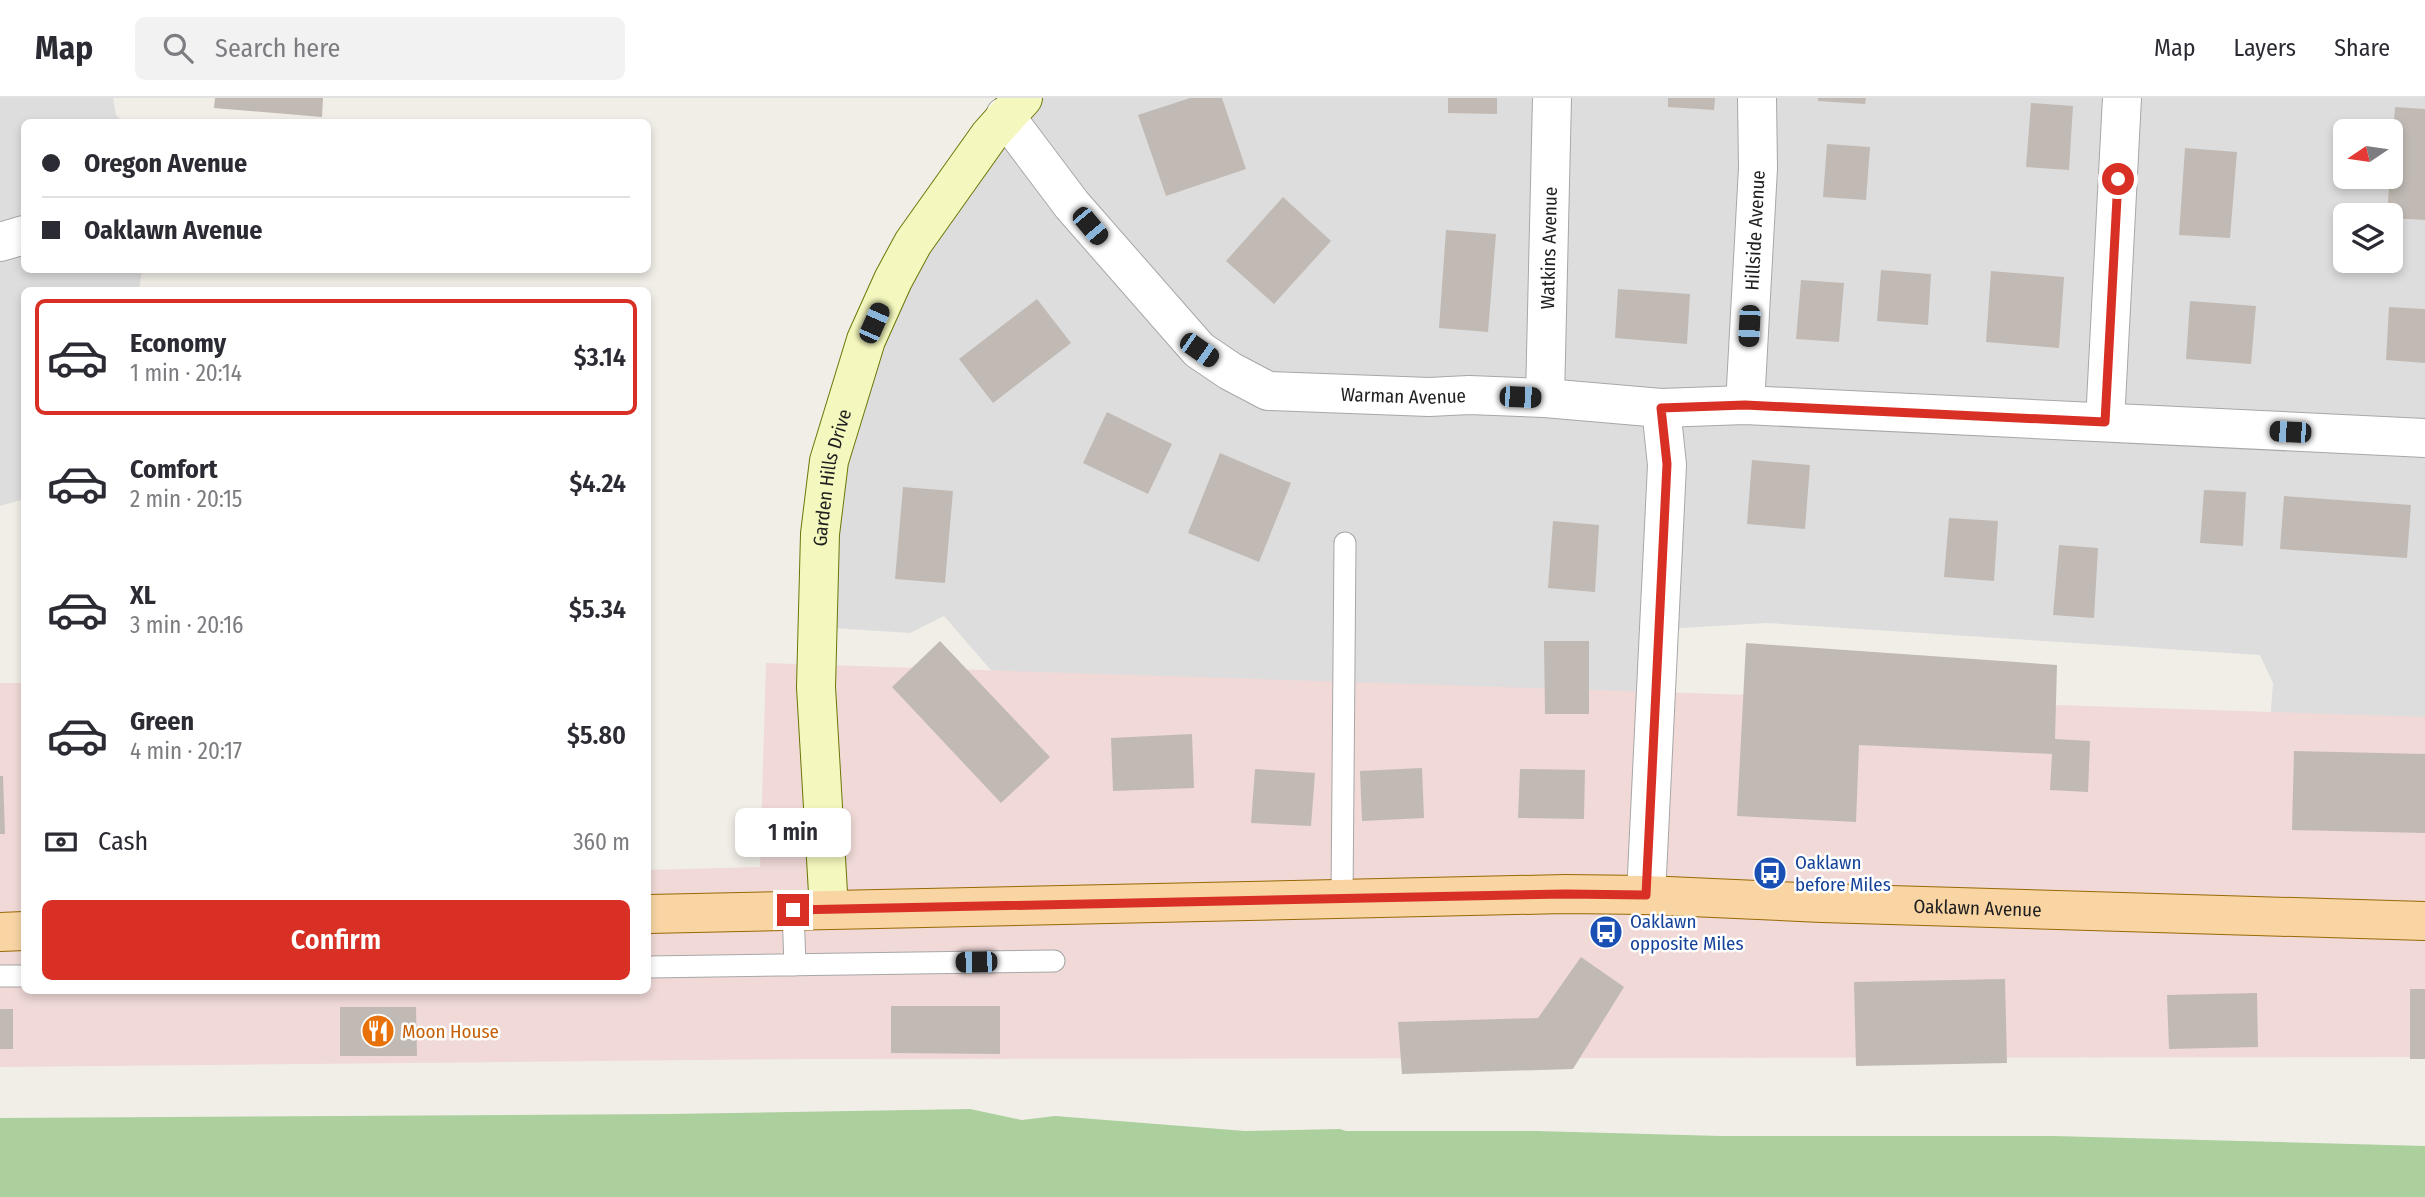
<!DOCTYPE html>
<meta charset="utf-8">
<style>
:root{--surface:#fff;--page:#f2f2f3;--text:#2b2b33;--muted:#7c7c81;--line:#e1e1e2;--accent:#d93025}
body{margin:0;font-family:"Fira Sans Condensed",sans-serif;background:var(--page);color:var(--text);height:100vh;display:flex;flex-direction:column;font-size:26px;white-space:nowrap}
*{box-sizing:border-box;margin:0}
p{font-size:23px;color:var(--muted)}
.icon{flex:none;width:38px;height:38px;fill:none;stroke:currentColor;stroke-width:2;stroke-linecap:round;stroke-linejoin:round}
.map{position:relative;flex:1;overflow:hidden}
.sheet{position:absolute;left:21px;top:189px;width:630px;height:707px;display:flex;flex-direction:column;background:var(--surface);border-radius:10px;box-shadow:0 4px 10px #0003}
.sheet>*{flex:none}
.top-card{position:absolute;left:21px;top:21px;width:630px;height:154px;border-radius:10px;box-shadow:0 4px 10px #0003;display:grid;align-content:center;height:154px;padding:0 21px;background:var(--surface)}
.needle{width:46px;rotate:257deg}
.fabs{position:absolute;left:2333px;top:21px;display:grid;gap:14px}
.fabs a{display:grid;place-items:center;width:70px;height:70px;border-radius:10px;background:var(--surface);box-shadow:0 4px 10px #0003;font-size:35px}
.end{position:absolute;width:32px;height:32px;margin:-16px;border:9px solid #d93025;background:#fff;box-shadow:0 0 0 4px #fff}
.from{border-radius:50%}
.bubble{position:absolute;height:49px;border-radius:10px;background:var(--surface);box-shadow:0 4px 10px #0003;font-size:23px;font-weight:600;line-height:49px;text-align:center}
.car{position:absolute;width:21px;height:42px;margin:-21px -10px;border-radius:9px;box-shadow:0 0 5px 2px #0007;background:linear-gradient(#222 24%,#8ab4d8 0 40%,#222 0 76%,#8ab4d8 0 86%,#222 0)}
.top-card b{display:flex;align-items:center;gap:24px;height:66px;font-size:26px}
.top-card b+b{border-top:2px solid var(--line)}
.top-card i{width:18px;height:18px;background:var(--text)}
ul{padding:12px 0 0;list-style:none}
li{display:flex;align-items:center;gap:21px;height:116px;margin:0 14px 10px;padding:0 7px;border:4px solid transparent;border-radius:10px}
li div{flex:1}
li b{display:block;font-size:26px}
li em{font-style:normal;font-weight:600}
li.active{border-color:var(--accent)}
li>.icon{width:63px;height:63px;stroke-width:1.5}
.pay{display:flex;align-items:center;gap:18px;height:77px;padding:0 21px;font-size:26px}
.pay p{margin-inline-start:auto}
.primary-button{display:flex;gap:14px;margin-top:auto;padding:14px 21px}
.primary-button a{flex:1;height:80px;border-radius:10px;background:var(--accent);color:#fff;font-size:28px;font-weight:600;line-height:80px;text-align:center}
header{display:flex;align-items:center;gap:42px;box-sizing:border-box;height:98px;padding:0 35px;background:var(--surface);border-bottom:2px solid var(--line)}
header strong{font-size:33px}
nav{display:flex;gap:38px;margin-inline-start:auto;font-size:24px}
.search{width:490px;height:63px;background:var(--page);display:flex;align-items:center;gap:18px;box-sizing:border-box;padding:0 24px;border-radius:10px;color:var(--muted);font-size:26px}
.map>svg:first-child{display:block}
</style>
<header>
<strong>Map</strong>
<div class="search"><svg class="icon" aria-label="search" viewBox="0 0 24 24"><circle cx="10" cy="10" r="6"/><path d="M15 15l6 6"/></svg>Search here</div>
<nav><a>Map</a><a>Layers</a><a>Share</a></nav>
</header>
<div class="map">
<svg width="2425" height="1099" viewBox="0 0 2425 1099">
<rect width="100%" height="100%" fill="#f1eee7"/>
<!-- residential -->
<path fill="#dedddd" fill-rule="evenodd" d="M0,0H113L116,17L123,24H24V172H142L139,192H24V401L0,408Z
M1018,0H2425V823L2270,626L2273,585L2260,557L1767,525L1680,530L1675,539L1651,731L1060,652L944,518L910,535L817,529L838,312ZM2345,33H2390V79H2345ZM2345,117H2390V163H2345Z"/>
<!-- commercial -->
<path fill="#f0d9d7" d="M766,565L2425,619V959L800,961L0,969V585H24V892H648V772L760,769Z"/>
<!-- forest -->
<path fill="#abcf9d" d="M970,1011L1022,1022L1055,1018L1245,1033L1340,1031L1346,1033H1535L1721,1038H2053L2425,1048V1099H0V1020L668,1016Z"/>
<!-- building -->
<path fill="#c1bab4" d="M215,0H323L322,19L214,10Z
M1190,0H1222L1246,71L1166,98L1138,17Z
M1448,0H1497V16L1448,15Z
M1668,0H1715L1714,12L1668,9Z
M1818,0H1866L1865,6L1818,3Z
M2031,5L2073,8L2069,72L2026,69Z
M2395,9L2425,11V122L2390,120V117H2387Z
M1827,46L1870,49L1866,102L1823,99Z
M2185,50L2237,54L2230,140L2179,137Z
M1283,99L1331,143L1274,206L1226,163Z
M1446,132L1496,136L1488,234L1439,230Z
M1881,172L1931,176L1928,227L1877,223Z
M1991,173L2064,179L2059,250L1986,244Z
M1801,182L1844,185L1839,244L1796,241Z
M1618,191L1690,196L1687,246L1615,240Z
M1037,201L1071,245L993,305L959,261Z
M2190,203L2256,208L2251,266L2186,261Z
M2389,209L2425,211V265L2386,262Z
M1107,314L1172,346L1148,396L1083,365Z
M1220,355L1291,385L1259,464L1188,435Z
M1752,362L1810,367L1805,431L1747,426Z
M903,389L953,393L945,485L895,481Z
M2204,392L2246,394L2243,448L2200,445Z
M2284,398L2411,407L2407,460L2280,451Z
M1949,420L1998,423L1994,483L1944,479Z
M1553,423L1599,427L1595,494L1548,490Z
M2059,447L2098,450L2094,520L2053,517Z
M940,543L1050,659L1001,705L892,589Z
M1544,543H1589V616H1545Z
M1746,545L2057,567L2055,641L2090,643L2088,694L2050,692L2052,656L1859,647L1856,724L1737,718Z
M1192,636L1194,690L1113,693L1111,640Z
M2294,653L2425,656V735L2292,732Z
M1422,670L1424,720L1362,723L1360,673Z
M1255,671L1315,675L1311,728L1251,725Z
M1520,671L1585,672L1584,721L1518,720Z
M0,678H3L5,736H0Z
M1581,859L1624,889L1573,971L1402,976L1398,924L1538,920Z
M2005,881L2007,965L1856,968L1854,884Z
M2410,891H2425V961H2410Z
M2257,895L2258,949L2169,951L2167,897Z
M891,908H1000V956L891,955Z
M340,909H416L417,958H340Z
M0,911H13V951H0Z"/>
<g fill="none" stroke-linecap="round" stroke-linejoin="round">
<defs>
<path id="lane" d="M1342,801L1345,445
M793,812L795,867
M648,869L1054,863
M0,878H24"/>
<g id="street">
<path id="s1" d="M1005,18L1072,107L1199,252L1230,273L1268,293L1429,299L1469,297L1545,300L1661,310L1745,307L2425,340"/>
<path d="M0,144L24,137"/>
<path id="s2" d="M1545,300L1552,0"/>
<path id="s3" d="M1745,307L1758,70L1757,0"/>
<path d="M2105,324L2122,0"/>
<path d="M1646,797L1667,367L1661,310"/>
</g>
<g id="secondary">
<path id="s4" d="M829,812L816,589L820,436L829,363L866,242L893,182L913,145L989,38L1023,0"/>
</g>
<g id="primary">
<path id="s5" d="M648,816L1565,796L1646,797L1822,805L2425,823"/>
<path d="M0,834L24,833"/>
</g>
</defs>
<!-- lane casing -->
<use href="#lane" stroke="#a7a7a7" stroke-width="23"/>
<!-- street casing -->
<use href="#street" stroke="#a7a7a7" stroke-width="40"/>
<!-- secondary casing -->
<use href="#secondary" stroke="#6a7708" stroke-width="40"/>
<!-- primary casing -->
<use href="#primary" stroke="#986904" stroke-width="40"/>
<!-- lane -->
<use href="#lane" stroke="#fff" stroke-width="21"/>
<!-- street -->
<use href="#street" stroke="#fff" stroke-width="38"/>
<!-- secondary -->
<use href="#secondary" stroke="#f5f8be" stroke-width="38"/>
<!-- primary -->
<use href="#primary" stroke="#f9d5a4" stroke-width="38"/>
</g>
<g fill="none" stroke-linecap="round" stroke-linejoin="round">
<!-- route -->
<path stroke="#d93025" stroke-width="9" d="M793,812L1565,796L1646,797L1667,366L1661,310L1745,307L2105,324L2118,81"/>
</g>
<!-- icons -->
<defs>
<symbol id="bus-disc" viewBox="-11 -11 22 22"><circle r="9.5" fill="#1a4fb4" stroke="#fff"/><path d="M-5-6H5V4H4V6H2V4H-2V6H-4V4H-5ZM-3.5-4V0h7V-4ZM-3.5 1.2v1.5H-2V1.2ZM2 1.2v1.5H3.5V1.2Z" fill="#fff"/></symbol>
<symbol id="restaurant-disc" viewBox="-11 -11 22 22"><circle r="9.5" fill="#e8710a" stroke="#fff"/><path d="M-5-6h1v4h1v-4h1v4h1v-4h1v5L-1.5 .5V6h-2V.5L-5-1ZM5-6V6H3V1.5H1.5Q1.5-4 5-6Z" fill="#fff"/></symbol>
</defs>
<g fill-rule="evenodd">
<use href="#bus-disc" x="1751" y="756" width="38" height="38"/>
<use href="#bus-disc" x="1587" y="815" width="38" height="38"/>
<use href="#restaurant-disc" x="359" y="914" width="38" height="38"/>
</g>
<g text-anchor="middle" dominant-baseline="central" stroke-width="5" stroke-linejoin="round" paint-order="stroke">
<!-- street labels -->
<g font-size="19" fill="#202020" stroke="#fff">
<text stroke="none"><textPath href="#s3" startOffset="175">Hillside Avenue</textPath></text>
<text stroke="none"><textPath href="#s2" startOffset="150">Watkins Avenue</textPath></text>
<text stroke="none"><textPath href="#s1" startOffset="520">Warman Avenue</textPath></text>
<text stroke="none"><textPath href="#s4" startOffset="434">Garden Hills Drive</textPath></text>
<text stroke="none"><textPath href="#s5" startOffset="1330">Oaklawn Avenue</textPath></text>
</g>
<!-- transit labels -->
<g font-size="19" fill="#164399" stroke="#fff" text-anchor="start">
<text x="1795" y="764">Oaklawn<tspan x="1795" dy="22">before Miles</tspan></text>
<text x="1630" y="823">Oaklawn<tspan x="1630" dy="22">opposite Miles</tspan></text>
</g>
<!-- food labels -->
<g font-size="19" fill="#c56008" stroke="#fff" text-anchor="start">
<text x="402" y="933">Moon House</text>
</g>
</g>
</svg>
<div class="fabs">
<a><svg class="needle" viewBox="-14 -14 28 28"><path d="M0-13l5 13h-10z" fill="#e53935"/><path d="M0 13l5-13h-10z" fill="#7c7c81"/></svg></a>
<a><svg class="icon" aria-label="layers" viewBox="0 0 24 24"><path d="M12 4l9 5-9 5-9-5zM3 14l9 5 9-5"/></svg></a>
</div>
<i class="end from" style="left:2118px;top:81px"></i>
<i class="end" style="left:793px;top:812px"></i>
<div class="bubble" style="left:735px;top:710px;width:116px">1 min</div>
<i class="car" style="left:1090px;top:128px;rotate:140deg"></i>
<i class="car" style="left:874px;top:225px;rotate:24deg"></i>
<i class="car" style="left:1749px;top:228px;rotate:183deg"></i>
<i class="car" style="left:1199px;top:252px;rotate:125deg"></i>
<i class="car" style="left:1520px;top:299px;rotate:92deg"></i>
<i class="car" style="left:2290px;top:334px;rotate:273deg"></i>
<i class="car" style="left:976px;top:864px;rotate:269deg"></i>
<div class="top-card">
<b><i class="from"></i>Oregon Avenue</b>
<b><i></i>Oaklawn Avenue</b>
</div>
<section class="sheet">
<ul>
<li class="active"><svg class="icon" aria-label="car" viewBox="0 0 24 24"><path d="M5 17H2v-5l4-1 3-4h7l3 4 3 1v5h-3M9 17h6M6 11h13"/><circle cx="7" cy="17" r="2"/><circle cx="17" cy="17" r="2"/></svg><div><b>Economy</b><p>1 min · 20:14</p></div><em>$3.14</em></li>
<li><svg class="icon" aria-label="car" viewBox="0 0 24 24"><path d="M5 17H2v-5l4-1 3-4h7l3 4 3 1v5h-3M9 17h6M6 11h13"/><circle cx="7" cy="17" r="2"/><circle cx="17" cy="17" r="2"/></svg><div><b>Comfort</b><p>2 min · 20:15</p></div><em>$4.24</em></li>
<li><svg class="icon" aria-label="car" viewBox="0 0 24 24"><path d="M5 17H2v-5l4-1 3-4h7l3 4 3 1v5h-3M9 17h6M6 11h13"/><circle cx="7" cy="17" r="2"/><circle cx="17" cy="17" r="2"/></svg><div><b>XL</b><p>3 min · 20:16</p></div><em>$5.34</em></li>
<li><svg class="icon" aria-label="car" viewBox="0 0 24 24"><path d="M5 17H2v-5l4-1 3-4h7l3 4 3 1v5h-3M9 17h6M6 11h13"/><circle cx="7" cy="17" r="2"/><circle cx="17" cy="17" r="2"/></svg><div><b>Green</b><p>4 min · 20:17</p></div><em>$5.80</em></li>
</ul>
<div class="pay"><svg class="icon" aria-label="cash" viewBox="0 0 24 24"><path d="M3 7h18v10H3z"/><circle cx="12" cy="12" r="2"/></svg>Cash<p>360 m</p></div>
<div class="primary-button"><a>Confirm</a></div>
</section>
</div>
